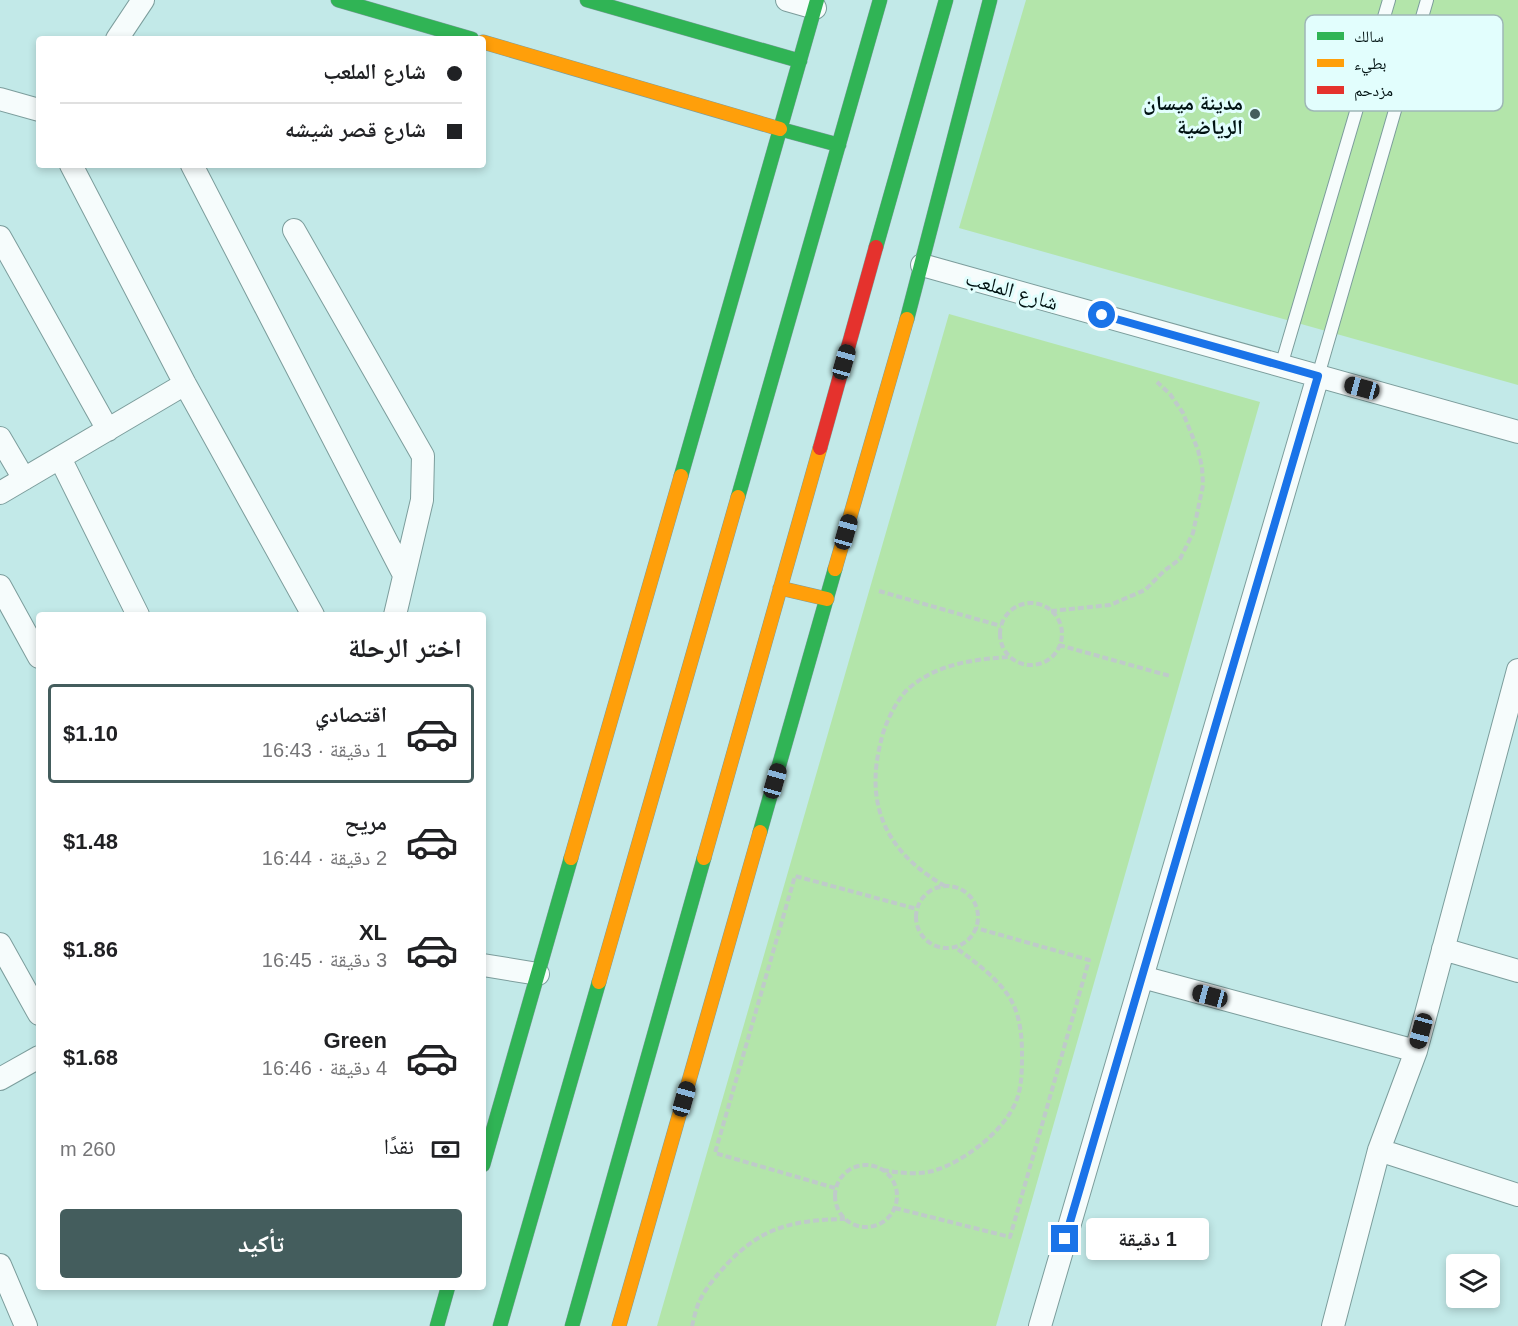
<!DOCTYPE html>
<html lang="ar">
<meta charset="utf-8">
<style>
:root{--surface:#fff;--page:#f2f2f2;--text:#202124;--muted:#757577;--line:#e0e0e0;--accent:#445d5d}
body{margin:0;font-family:Helvetica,"Noto Naskh Arabic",sans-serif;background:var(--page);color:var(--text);direction:rtl;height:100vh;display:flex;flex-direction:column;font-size:22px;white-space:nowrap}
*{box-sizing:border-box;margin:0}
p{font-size:20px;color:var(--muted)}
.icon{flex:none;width:33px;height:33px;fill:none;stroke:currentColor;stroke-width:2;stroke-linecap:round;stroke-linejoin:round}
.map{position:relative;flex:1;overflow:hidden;direction:ltr}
.details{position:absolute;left:36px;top:612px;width:450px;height:678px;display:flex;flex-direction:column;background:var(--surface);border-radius:6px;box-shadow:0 3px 9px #0003;direction:rtl}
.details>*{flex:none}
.guide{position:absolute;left:36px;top:36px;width:450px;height:132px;border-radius:6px;box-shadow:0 3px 9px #0003;direction:rtl;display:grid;align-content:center;height:132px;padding:0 24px;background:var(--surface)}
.buttons{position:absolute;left:1446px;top:1254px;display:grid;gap:12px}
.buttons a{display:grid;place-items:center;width:54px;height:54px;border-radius:6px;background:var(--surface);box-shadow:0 3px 9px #0003;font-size:30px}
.end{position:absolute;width:27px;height:27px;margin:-14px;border:8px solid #1a73e8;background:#fff;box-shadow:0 0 0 3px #fff}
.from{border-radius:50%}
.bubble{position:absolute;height:42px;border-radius:6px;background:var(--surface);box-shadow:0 3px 9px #0003;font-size:20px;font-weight:700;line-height:42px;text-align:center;direction:rtl}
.car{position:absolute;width:18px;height:36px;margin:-18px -9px;border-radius:8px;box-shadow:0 0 4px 2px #0007;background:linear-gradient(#222 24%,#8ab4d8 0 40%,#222 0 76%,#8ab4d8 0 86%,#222 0)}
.guide b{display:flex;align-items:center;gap:21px;height:57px;font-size:22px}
.guide b+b{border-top:2px solid var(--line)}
.guide i{width:15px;height:15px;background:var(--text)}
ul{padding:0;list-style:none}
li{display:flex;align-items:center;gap:18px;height:99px;margin:0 12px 9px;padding:0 12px;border:3px solid transparent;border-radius:6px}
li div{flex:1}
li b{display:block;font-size:22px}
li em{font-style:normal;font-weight:700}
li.current{border-color:var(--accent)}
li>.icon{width:54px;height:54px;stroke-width:1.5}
h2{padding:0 24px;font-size:27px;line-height:72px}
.pay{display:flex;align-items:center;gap:15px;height:66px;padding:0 24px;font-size:22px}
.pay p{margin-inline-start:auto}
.action{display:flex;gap:12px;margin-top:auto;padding:12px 24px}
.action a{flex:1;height:69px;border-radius:6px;background:var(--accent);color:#fff;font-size:24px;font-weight:700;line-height:69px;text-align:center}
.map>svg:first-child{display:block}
</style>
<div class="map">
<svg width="1518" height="1326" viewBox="0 0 1518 1326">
<rect width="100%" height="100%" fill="#c2e9e8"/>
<!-- green -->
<path fill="#b3e5aa" d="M1026,0H1518V385L959,228Z
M949,314L1260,402L996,1326H657Z"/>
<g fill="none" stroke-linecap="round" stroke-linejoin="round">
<defs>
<path id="lane" d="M1281,366L1389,0
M1318,376L1427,0"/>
<path id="street" d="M787,0L815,8
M117,39L143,0
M0,99L39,110
M71,165L185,384L313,615
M192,165L403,573
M294,230L423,456L422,500L395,615
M0,237L108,430
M922,265L1518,432
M0,438L24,479
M60,458L138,615
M0,493L185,384
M0,586L39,657
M0,944L39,1014
M1443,949L1518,971
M483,965L538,974
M1142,977L1416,1051
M0,1079L39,1057
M1379,1150L1518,1195
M0,1265L26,1326
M1040,1326L1318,376
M1333,1326L1379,1150L1416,1051L1518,670"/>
<path id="fast" d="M338,0L472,39
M587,0L800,61
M780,129L839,145
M876,247L946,0
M907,319L990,0
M681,476L817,0
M738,497L880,0
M760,832L835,569
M483,1165L571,858
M437,1326L448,1287
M500,1326L599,982
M572,1326L704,858"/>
<path id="slow" d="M483,42L780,129
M835,569L907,319
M780,588L827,599
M571,858L681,476
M704,858L820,448
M599,982L738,497
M619,1326L760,832"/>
<path id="jam" d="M820,448L876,247"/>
</defs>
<!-- lane casing -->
<use href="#lane" stroke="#7c9d9c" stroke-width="14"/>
<!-- street casing -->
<use href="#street" stroke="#7c9d9c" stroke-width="24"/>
<!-- fast casing -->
<use href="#fast" stroke="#7c9d9c" stroke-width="15"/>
<!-- slow casing -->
<use href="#slow" stroke="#7c9d9c" stroke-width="15"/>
<!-- jam casing -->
<use href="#jam" stroke="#7c9d9c" stroke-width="15"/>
<!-- path -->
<path stroke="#bfcaca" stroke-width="4" stroke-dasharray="6 3" stroke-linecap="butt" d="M879,591L1001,626
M1000 634a31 31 0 1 1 62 0a31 31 0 1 1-62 0Z
M1051,611L1110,605L1145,590L1164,571L1180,559L1193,533L1203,485L1202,467L1198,450L1183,413L1170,394L1157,382
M1059,645L1170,676
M945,886C887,853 864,806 881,741C884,726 896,700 908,689C936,664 974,659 1010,657
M916 917a31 31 0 1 1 62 0a31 31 0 1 1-62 0Z
M835 1196a31 31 0 1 1 62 0a31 31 0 1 1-62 0Z
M883,1170C899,1173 917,1175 933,1171C964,1162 1006,1130 1017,1099C1022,1085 1022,1068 1022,1053C1022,1036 1020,1016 1011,1000C999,979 975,962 955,947
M835,1188L715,1153L795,876L917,909
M895,1208L1010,1237L1089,960L976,928
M692,1326C694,1318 696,1308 700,1300C707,1286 718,1274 728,1263C763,1226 796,1220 845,1219"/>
<!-- lane -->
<use href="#lane" stroke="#f6fcfc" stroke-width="12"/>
<!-- street -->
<use href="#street" stroke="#f6fcfc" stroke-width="22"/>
<!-- fast -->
<use href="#fast" stroke="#30b455" stroke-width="14"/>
<!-- slow -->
<use href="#slow" stroke="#ff9f0a" stroke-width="14"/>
<!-- jam -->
<use href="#jam" stroke="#e5322d" stroke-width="14"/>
</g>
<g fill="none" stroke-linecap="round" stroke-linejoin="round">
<!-- route -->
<path stroke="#1a73e8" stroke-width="8" d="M1065,1239L1318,376L1102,315"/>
</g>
<!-- markers -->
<circle fill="#445d5d" stroke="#e2fefd" stroke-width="2" cx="1255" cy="114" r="6"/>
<g text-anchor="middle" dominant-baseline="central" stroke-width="6" stroke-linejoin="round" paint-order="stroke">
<!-- poi labels -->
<g font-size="21" font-weight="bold" fill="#001212" stroke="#e2fefd" text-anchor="end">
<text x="1243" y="102">مدينة ميسان<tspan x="1243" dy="24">الرياضية</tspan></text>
</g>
<!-- street labels -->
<g font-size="21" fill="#001212" stroke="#e2fefd">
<text transform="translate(1012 290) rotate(16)">شارع الملعب</text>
</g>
</g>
<!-- legend -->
<rect x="1305" y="15" width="198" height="96" rx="9" fill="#e2fefd" stroke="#9eb7b6" stroke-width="1.5"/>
<rect x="1317" y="32" width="27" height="8" fill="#30b455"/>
<rect x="1317" y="59" width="27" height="8" fill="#ff9f0a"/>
<rect x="1317" y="86" width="27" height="8" fill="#e5322d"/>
<g font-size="16" fill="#001212">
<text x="1354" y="42">سالك</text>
<text x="1354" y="69">بطيء</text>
<text x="1354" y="96">مزدحم</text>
</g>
</svg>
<div class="buttons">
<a><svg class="icon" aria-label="layers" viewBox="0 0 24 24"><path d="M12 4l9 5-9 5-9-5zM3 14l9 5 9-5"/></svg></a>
</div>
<i class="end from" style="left:1102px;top:315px"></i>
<i class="end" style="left:1065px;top:1239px"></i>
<div class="bubble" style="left:1086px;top:1218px;width:123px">1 دقيقة</div>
<i class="car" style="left:844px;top:362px;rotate:16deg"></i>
<i class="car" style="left:1362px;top:388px;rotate:285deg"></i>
<i class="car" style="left:846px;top:532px;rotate:16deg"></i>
<i class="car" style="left:775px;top:781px;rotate:16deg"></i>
<i class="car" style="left:1210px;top:996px;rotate:285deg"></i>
<i class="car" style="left:1421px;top:1031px;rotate:195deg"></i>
<i class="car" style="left:684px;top:1099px;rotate:16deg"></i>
<div class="guide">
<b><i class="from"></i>شارع الملعب</b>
<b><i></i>شارع قصر شيشه</b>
</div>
<section class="details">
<h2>اختر الرحلة</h2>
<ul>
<li class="current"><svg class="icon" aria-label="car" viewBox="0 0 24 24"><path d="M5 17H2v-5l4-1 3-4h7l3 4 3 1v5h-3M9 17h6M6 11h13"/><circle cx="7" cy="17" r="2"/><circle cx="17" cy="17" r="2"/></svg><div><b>اقتصادي</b><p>1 دقيقة · 16:43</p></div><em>$1.10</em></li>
<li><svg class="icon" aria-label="car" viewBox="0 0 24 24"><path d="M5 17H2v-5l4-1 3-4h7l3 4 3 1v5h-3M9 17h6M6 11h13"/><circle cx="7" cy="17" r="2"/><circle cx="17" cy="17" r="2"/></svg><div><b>مريح</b><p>2 دقيقة · 16:44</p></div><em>$1.48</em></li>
<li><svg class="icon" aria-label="car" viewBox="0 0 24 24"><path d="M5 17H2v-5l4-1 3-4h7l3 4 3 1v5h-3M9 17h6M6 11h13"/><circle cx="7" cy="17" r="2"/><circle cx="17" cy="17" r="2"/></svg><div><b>XL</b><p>3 دقيقة · 16:45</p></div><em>$1.86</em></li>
<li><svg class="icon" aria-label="car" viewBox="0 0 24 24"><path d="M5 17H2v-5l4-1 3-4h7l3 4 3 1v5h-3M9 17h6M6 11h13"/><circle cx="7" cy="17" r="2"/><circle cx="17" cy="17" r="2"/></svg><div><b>Green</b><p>4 دقيقة · 16:46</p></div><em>$1.68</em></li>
</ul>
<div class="pay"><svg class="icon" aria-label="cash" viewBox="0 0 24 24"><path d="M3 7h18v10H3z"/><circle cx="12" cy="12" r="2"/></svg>نقدًا<p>260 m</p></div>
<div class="action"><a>تأكيد</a></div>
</section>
</div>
